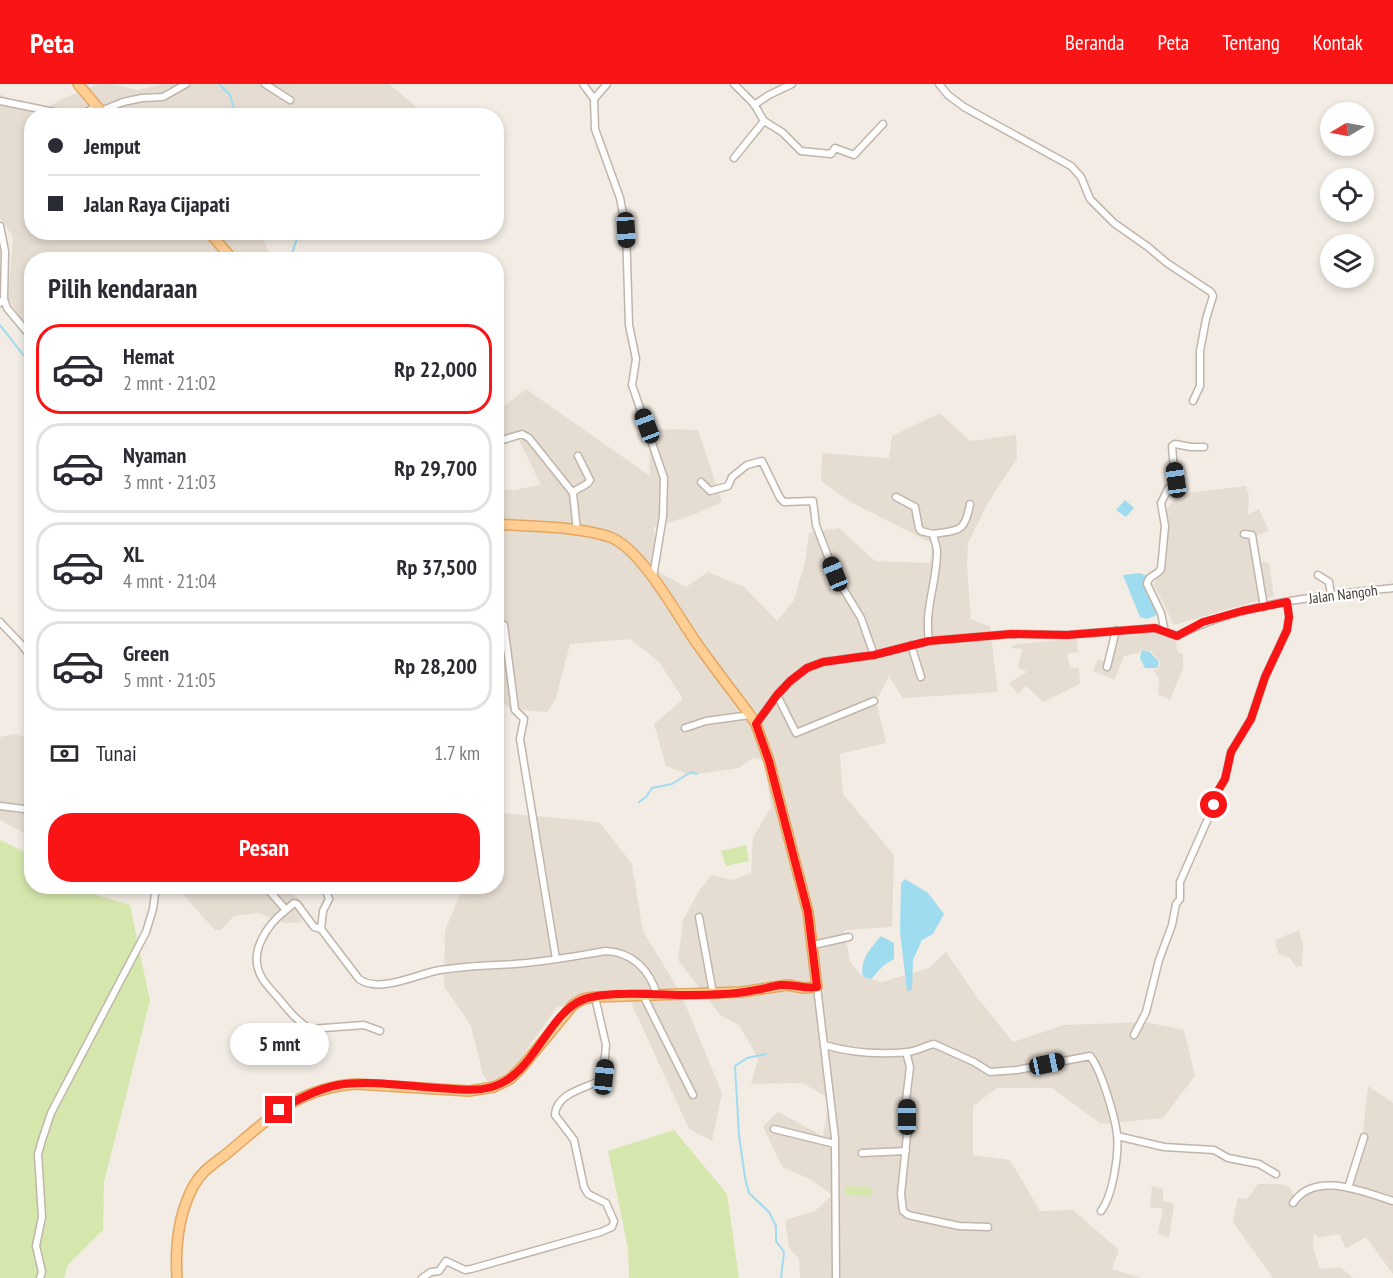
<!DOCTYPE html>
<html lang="id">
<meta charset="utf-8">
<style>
:root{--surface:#fff;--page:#f2f2f3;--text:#2b2b33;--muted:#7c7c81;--line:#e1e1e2;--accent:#f91416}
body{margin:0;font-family:"PT Sans Narrow",sans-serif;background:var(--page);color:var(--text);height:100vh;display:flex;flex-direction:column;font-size:22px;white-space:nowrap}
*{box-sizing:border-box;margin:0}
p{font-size:20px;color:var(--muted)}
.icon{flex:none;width:33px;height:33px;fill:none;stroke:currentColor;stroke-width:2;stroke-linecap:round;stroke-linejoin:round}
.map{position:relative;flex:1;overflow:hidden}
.side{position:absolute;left:24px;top:168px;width:480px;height:642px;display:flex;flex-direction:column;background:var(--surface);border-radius:24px;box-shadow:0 3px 9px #0003}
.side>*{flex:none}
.hud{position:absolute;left:24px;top:24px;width:480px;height:132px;border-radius:24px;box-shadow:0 3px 9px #0003;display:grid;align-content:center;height:132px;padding:0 24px;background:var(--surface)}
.needle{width:39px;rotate:260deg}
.buttons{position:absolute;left:1320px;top:18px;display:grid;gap:12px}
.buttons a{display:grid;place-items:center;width:54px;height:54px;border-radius:50%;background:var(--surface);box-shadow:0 3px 9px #0003;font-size:30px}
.end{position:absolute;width:27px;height:27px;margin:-14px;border:8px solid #f91416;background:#fff;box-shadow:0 0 0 3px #fff}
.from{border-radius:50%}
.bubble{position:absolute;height:42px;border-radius:21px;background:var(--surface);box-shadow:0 3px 9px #0003;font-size:20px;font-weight:700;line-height:42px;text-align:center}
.car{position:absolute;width:18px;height:36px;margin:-18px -9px;border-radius:8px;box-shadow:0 0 4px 2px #0007;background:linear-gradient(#222 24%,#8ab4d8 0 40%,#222 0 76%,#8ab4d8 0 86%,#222 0)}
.hud b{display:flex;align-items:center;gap:21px;height:57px;font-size:22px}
.hud b+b{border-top:2px solid var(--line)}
.hud i{width:15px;height:15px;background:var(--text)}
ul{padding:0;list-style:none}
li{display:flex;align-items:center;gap:18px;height:90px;margin:0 12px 9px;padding:0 12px;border:3px solid var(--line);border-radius:24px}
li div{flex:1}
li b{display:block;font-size:22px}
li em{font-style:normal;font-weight:700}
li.selected{border-color:var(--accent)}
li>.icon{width:54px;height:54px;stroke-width:1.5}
h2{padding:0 24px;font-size:27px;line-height:72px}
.pay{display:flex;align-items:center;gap:15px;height:66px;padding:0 24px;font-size:22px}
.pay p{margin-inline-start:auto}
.action{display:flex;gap:12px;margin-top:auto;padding:12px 24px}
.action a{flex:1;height:69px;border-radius:24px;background:var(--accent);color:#fff;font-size:24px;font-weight:700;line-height:69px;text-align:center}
header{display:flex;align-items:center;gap:36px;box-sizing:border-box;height:84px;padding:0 30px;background:var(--accent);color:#fff}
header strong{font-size:28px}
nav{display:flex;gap:33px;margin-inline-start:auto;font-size:21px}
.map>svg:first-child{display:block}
</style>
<header>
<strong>Peta</strong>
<nav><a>Beranda</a><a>Peta</a><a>Tentang</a><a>Kontak</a></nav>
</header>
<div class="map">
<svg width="1393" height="1194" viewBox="0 0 1393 1194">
<rect width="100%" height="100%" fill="#f2ece4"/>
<!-- residential -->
<path fill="#e6ddd2" d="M99,0H111L138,6L163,0H389L426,31L32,32V148L261,149L271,175L32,176L31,252L8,214L13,153L0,134V10L34,31L66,13Z
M526,305L650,392L649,345L698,346L722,418L693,431L654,443L657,487L686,503L708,488L744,503L777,537L794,516L805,478L809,449L839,444L875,477L930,479L933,460L849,417L821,397L822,369L889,374L892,352L940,329L970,357L1016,351L1017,374L987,421L968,459L967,482L971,535L990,543L998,608L903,614L889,592L876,617L886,659L840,670L843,710L894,771L892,843L844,846L850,878L863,893L882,898L929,884L946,868L976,912L1013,958L1064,941L1145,938L1184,946L1195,992L1163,1034L1101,1040L1052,1004H997L973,1022V1071L1010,1076L1040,1127L1073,1126L1119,1166L1112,1185L1141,1194H800L799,1175L789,1164L785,1136L815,1127L832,1111L812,1096L782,1083L763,1042L778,1028L823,1052L829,1014L802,999L751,1000L758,974L739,941L720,931L678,876L683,836L700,805L712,791L733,796L751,789L753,754L771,723L764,676L753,674L739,684L690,691L666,682L654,640L683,615L659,578L630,555L570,560L556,614L547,628L510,625L497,613V406H514L541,401L519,356L497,362V328Z
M1246,402L1249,412L1248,431L1259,425L1269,447L1253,453L1255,477L1269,479L1274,512L1174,541L1154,501L1166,470L1165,427L1179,410Z
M1159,548L1176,556L1177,567L1183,571V584L1170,616L1158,610L1159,595L1153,586L1159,585L1160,578L1151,567L1141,566L1139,569L1124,572L1114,596L1093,587L1098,575L1107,578L1114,553Z
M1077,555L1078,568L1067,570L1070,583L1079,585L1080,600L1043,618L1026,602L1018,610L1009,599L1027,588L1018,583L1022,565L1010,564L1017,560Z
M15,650L31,656V753L0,736V653Z
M503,729L599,738L632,780L643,847L681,910L722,1009L712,1057L689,1045L629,914L606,915L557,923L496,1009L483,991L471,942L444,902L445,847L463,803L496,802L497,739Z
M176,803H285L304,820L301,839H284L258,829L234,832L221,846H215Z
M1299,846L1303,861L1302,882L1296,883L1290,874L1278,869L1275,856Z
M1368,1002L1393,1019V1190L1366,1153L1346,1165L1339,1150L1318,1154L1314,1148L1313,1163L1320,1185L1340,1183L1353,1194H1273L1233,1138L1238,1114L1247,1115L1258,1100H1278L1289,1102L1296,1116L1307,1106L1348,1104L1363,1048Z
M1152,1102L1163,1105V1117L1174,1120L1169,1154L1158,1149L1163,1125L1150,1123Z"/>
<!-- green -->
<path fill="#d6e7ad" d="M0,756L31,771L32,802L83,803L93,810L130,821L150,917L104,1098L103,1146L68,1181L64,1194H0Z
M746,761L749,777L726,782L721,767Z
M674,1046L727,1110L739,1194H629L628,1164L608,1067Z
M845,1102L871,1103V1112L845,1111Z"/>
<!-- water -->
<path fill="#a0dcef" d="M1125,416L1134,424L1126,433L1116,426Z
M1140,489L1147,492L1145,502L1152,513L1157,531L1147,535L1140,533L1123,491Z
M1142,566L1150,568L1159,578L1157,584H1145L1140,574Z
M905,795L928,809L944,830L933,850L922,856L913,876L912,906L907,907L900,848L901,799Z
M881,852L894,859V875L884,881L871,895L863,893C859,876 870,865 881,852Z"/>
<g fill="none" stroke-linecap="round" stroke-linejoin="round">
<!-- stream -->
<path stroke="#a0dcef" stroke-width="2" d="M219,0L230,11L236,32
M290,176L299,148
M0,241L32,282
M639,718L646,713L652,704L672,700L691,688L697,690
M766,970L747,974L735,982L739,1051L745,1094L749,1109L769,1128L776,1142V1157L784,1168L781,1194"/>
<defs>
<path id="street" d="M265,0L290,16
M583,0L594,15L595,45L620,114L626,145L629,241L636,275L632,301L664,394L663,432L653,493
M939,0L948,11L964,23L1071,82L1081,93L1090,115L1114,139L1148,163L1167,179L1211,208L1213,212L1206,235L1200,267V302L1193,317
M594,15L607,0
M0,17L74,32
M754,21L769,11L792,0
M101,27L123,18L142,14L163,13L186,0
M80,32L97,22
M764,37L782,48L801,67L831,70L835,64L854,71L883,40
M734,74L764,37L754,20L734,0
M0,142L5,167L4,215L0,219
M4,215L7,224L32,254
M496,358L522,350L529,354L573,409
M701,398L710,407L728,402L732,393L747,381L762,377L780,414L784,418L813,417L816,441L835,491L861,534L874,571
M896,413L915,423L919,444L921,447L933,450C934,456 937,462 937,468C937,499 924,524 929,557
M577,447L573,409C577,403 587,403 590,396L578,372
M933,450C960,446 965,448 970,420
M1244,450L1252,451L1264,523
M1318,491L1329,498L1331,511
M0,538L21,560L32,574
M504,541L515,626L524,635L520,655L556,875
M1165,548L1161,529L1147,500C1148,491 1157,492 1161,485L1165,442L1161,419L1168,405L1175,398L1172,362L1175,360L1191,363H1204
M911,561L921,593
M1107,583L1116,546
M777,611L796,649L874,617
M756,640L777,611L791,597L807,584L823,578L874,571L929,557L1011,550L1067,551L1155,544L1177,552C1242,518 1321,512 1393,504
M685,644L706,637L750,631
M0,722L32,726
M265,802L286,826L294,819L297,820L314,843L321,845L359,895C378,909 414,892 435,887C461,882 487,882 514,880C545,878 575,872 606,867C632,868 650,886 657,911
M286,826C267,841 247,869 262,894C267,902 274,909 280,916C289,927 297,937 310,945L364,941L380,947
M699,833L713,909
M321,845L323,827L329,815L324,802
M813,861L849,853
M817,903L835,1054L836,1194
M643,911L693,1011
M1134,951L1146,928L1159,876L1172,841L1176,820L1180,815V798L1214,721L1215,712L1225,695L1231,668L1251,635L1265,593L1287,546L1289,533L1287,518
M824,961C852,969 879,971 908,968C917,967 925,962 934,960L974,978L990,988L1017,986L1090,972C1101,985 1115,1033 1117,1050C1119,1070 1113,1111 1101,1127
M906,968L910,983L906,1016L907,1051L901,1110L903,1127L908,1131L959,1142L988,1143
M774,1045L835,1060
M1117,1052L1164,1063L1214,1066L1228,1074L1259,1080L1276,1090
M862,1069L906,1067
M1348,1104L1364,1053
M1293,1119C1315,1086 1363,1108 1393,1117
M40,1194L42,1188L36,1162L42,1133L38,1070L42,1056L51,1029L146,848L153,825L156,802
M422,1194L431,1188L439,1187L446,1177L465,1186L471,1185L601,1148L612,1143L614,1137L606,1119L588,1110L584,1103L574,1056L555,1031C556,1008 588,1004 603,995L606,961L595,913"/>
<path id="primary" d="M78,0L105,32
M209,148L233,176
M177,1194C175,1162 178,1130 194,1101C203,1085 217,1078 230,1067C272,1032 298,1004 356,1000L469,1007L494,1003L510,995L522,983L573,921L583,915L595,913L742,908L787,901L804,904L817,903L808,828L769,677L756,640L750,631C733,608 715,585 698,561C677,532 643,466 610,453C578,442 531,443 496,440"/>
</defs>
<!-- street casing -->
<use href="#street" stroke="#c0b5aa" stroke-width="9"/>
<!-- primary casing -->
<use href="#primary" stroke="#e3a762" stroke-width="12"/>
<!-- street -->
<use href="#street" stroke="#fff" stroke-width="6"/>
<!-- primary -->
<use href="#primary" stroke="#fece92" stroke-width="9"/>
</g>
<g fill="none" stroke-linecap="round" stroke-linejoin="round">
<!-- route -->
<path stroke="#f91416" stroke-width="8" d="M279,1026C298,1015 317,1005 338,1001C368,996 407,1002 438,1004C457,1005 473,1008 492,1003C534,991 547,931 582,916C605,906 660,911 687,911C707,911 730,911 750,907C761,906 771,902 781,901C793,900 805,905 817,903L808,828L769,677L756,640L777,611L790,597L807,584L823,578L874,571L929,557L1011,550L1067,551L1155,544L1177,552L1203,538L1242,527L1287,518L1289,533L1287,546L1265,593L1251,635L1231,668L1225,695L1215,712L1214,721"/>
</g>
<g text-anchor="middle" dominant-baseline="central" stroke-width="4.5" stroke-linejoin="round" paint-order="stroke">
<!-- street labels -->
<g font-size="15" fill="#443b34" stroke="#fff">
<text transform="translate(1343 510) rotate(-7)">Jalan Nangoh</text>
</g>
</g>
</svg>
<div class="buttons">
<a><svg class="needle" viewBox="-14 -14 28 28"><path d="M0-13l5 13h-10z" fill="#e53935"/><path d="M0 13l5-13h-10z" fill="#7c7c81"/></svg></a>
<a><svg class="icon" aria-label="locate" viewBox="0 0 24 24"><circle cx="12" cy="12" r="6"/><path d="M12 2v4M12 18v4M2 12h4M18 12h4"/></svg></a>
<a><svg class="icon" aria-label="layers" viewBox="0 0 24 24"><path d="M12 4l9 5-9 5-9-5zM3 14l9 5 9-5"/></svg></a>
</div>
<i class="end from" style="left:1214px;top:721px"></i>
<i class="end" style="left:279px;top:1026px"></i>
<div class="bubble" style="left:230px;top:939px;width:99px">5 mnt</div>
<i class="car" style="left:626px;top:146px;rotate:177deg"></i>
<i class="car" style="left:647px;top:342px;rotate:339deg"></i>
<i class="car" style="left:1176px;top:396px;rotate:352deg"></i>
<i class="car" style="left:835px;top:490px;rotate:338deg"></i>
<i class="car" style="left:1047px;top:980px;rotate:78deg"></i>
<i class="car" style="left:604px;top:993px;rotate:6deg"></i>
<i class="car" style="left:907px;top:1033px;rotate:0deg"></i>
<div class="hud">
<b><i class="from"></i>Jemput</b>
<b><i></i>Jalan Raya Cijapati</b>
</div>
<section class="side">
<h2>Pilih kendaraan</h2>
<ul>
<li class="selected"><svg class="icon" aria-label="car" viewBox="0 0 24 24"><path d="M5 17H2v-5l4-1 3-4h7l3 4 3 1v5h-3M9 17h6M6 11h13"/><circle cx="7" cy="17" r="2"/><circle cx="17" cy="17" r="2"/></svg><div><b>Hemat</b><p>2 mnt · 21:02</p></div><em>Rp 22,000</em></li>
<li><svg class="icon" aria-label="car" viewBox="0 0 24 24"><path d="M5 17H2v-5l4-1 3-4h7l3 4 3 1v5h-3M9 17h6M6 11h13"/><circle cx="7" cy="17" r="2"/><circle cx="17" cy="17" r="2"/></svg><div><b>Nyaman</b><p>3 mnt · 21:03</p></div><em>Rp 29,700</em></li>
<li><svg class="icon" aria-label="car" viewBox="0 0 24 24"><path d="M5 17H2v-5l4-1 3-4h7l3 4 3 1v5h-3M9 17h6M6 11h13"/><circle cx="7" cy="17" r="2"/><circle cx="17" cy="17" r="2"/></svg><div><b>XL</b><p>4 mnt · 21:04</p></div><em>Rp 37,500</em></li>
<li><svg class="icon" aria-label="car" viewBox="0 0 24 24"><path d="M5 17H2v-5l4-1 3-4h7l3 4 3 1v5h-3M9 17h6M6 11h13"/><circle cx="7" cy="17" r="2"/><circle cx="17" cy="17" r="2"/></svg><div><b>Green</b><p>5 mnt · 21:05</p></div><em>Rp 28,200</em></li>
</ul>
<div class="pay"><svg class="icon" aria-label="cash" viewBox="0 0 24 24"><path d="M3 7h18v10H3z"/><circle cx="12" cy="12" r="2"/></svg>Tunai<p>1.7 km</p></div>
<div class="action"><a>Pesan</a></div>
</section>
</div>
